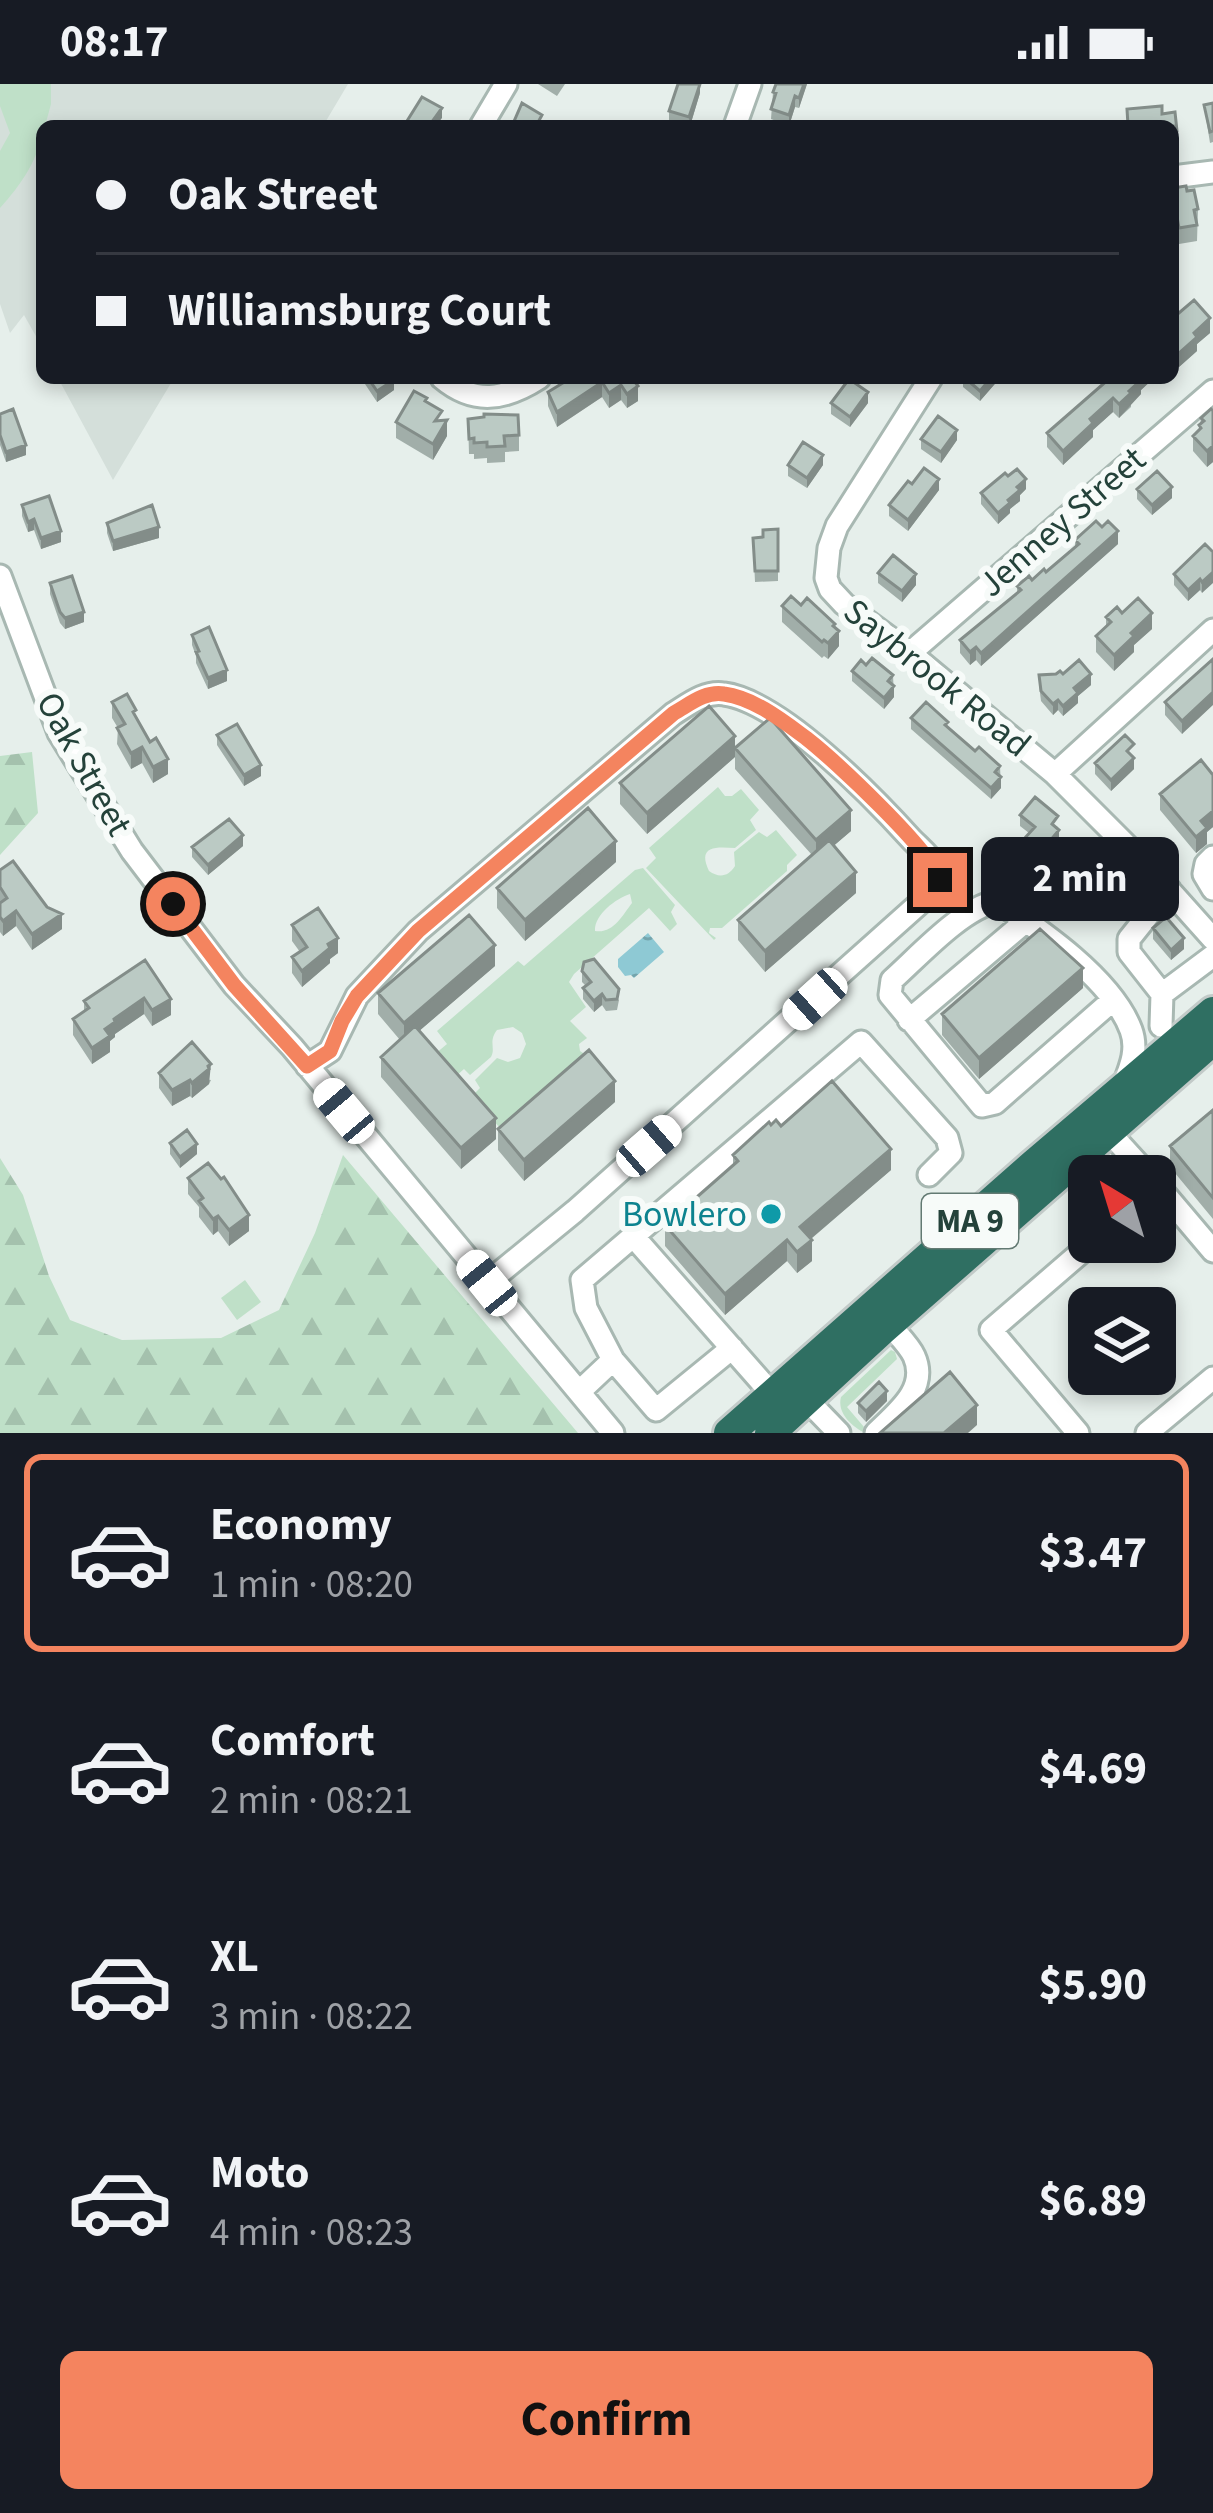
<!DOCTYPE html>
<meta charset="utf-8">
<style>
:root{--surface:#171b24;--page:#242831;--text:#f1f3f6;--muted:#9ea1a6;--line:#363941;--accent:#f4845f}
body{margin:0;font-family:"Source Sans 3",sans-serif;background:var(--page);color:var(--text);height:100vh;display:flex;flex-direction:column;font-size:45px;white-space:nowrap}
*{box-sizing:border-box;margin:0}
p{font-size:39px;color:var(--muted)}
.icon{flex:none;width:66px;height:66px;fill:none;stroke:currentColor;stroke-width:2;stroke-linecap:round;stroke-linejoin:round}
.map{position:relative;height:1349px;overflow:hidden}
.panel{display:flex;flex-direction:column;background:var(--surface);flex:1}
.panel>*{flex:none}
.guide{position:absolute;left:36px;top:36px;width:1143px;height:264px;border-radius:18px;box-shadow:0 6px 18px #0003;display:grid;align-content:center;height:264px;padding:0 60px;background:var(--surface)}
.needle{width:78px;rotate:322deg}
.fabs{position:absolute;left:1068px;top:1071px;display:grid;gap:24px}
.fabs a{display:grid;place-items:center;width:108px;height:108px;border-radius:18px;background:var(--surface);box-shadow:0 6px 18px #0003;font-size:60px}
.end{position:absolute;width:54px;height:54px;margin:-27px;border:15px solid #f4845f;background:#111;box-shadow:0 0 0 6px #111}
.from{border-radius:50%}
.bubble{position:absolute;height:84px;border-radius:18px;background:var(--surface);box-shadow:0 6px 18px #0003;font-size:39px;font-weight:700;line-height:84px;text-align:center}
.car{position:absolute;width:36px;height:72px;margin:-36px -18px;border-radius:15px;box-shadow:0 0 9px 3px #0007;background:linear-gradient(#fff 24%,#345 0 40%,#fff 0 76%,#345 0 86%,#fff 0)}
.guide b{display:flex;align-items:center;gap:42px;height:114px;font-size:45px}
.guide b+b{border-top:3px solid var(--line)}
.guide i{width:30px;height:30px;background:var(--text)}
ul{padding:21px 0 0;list-style:none}
li{display:flex;align-items:center;gap:36px;height:198px;margin:0 24px 18px;padding:0 36px;border:6px solid transparent;border-radius:18px}
li div{flex:1}
li b{display:block;font-size:45px}
li em{font-style:normal;font-weight:700}
li.active{border-color:var(--accent)}
li>.icon{width:108px;height:108px;stroke-width:1.5}
.cta{display:flex;gap:24px;margin-top:auto;padding:24px 60px}
.cta a{flex:1;height:138px;border-radius:18px;background:var(--accent);color:#111;font-size:48px;font-weight:700;line-height:138px;text-align:center}
.status{display:flex;justify-content:space-between;align-items:center;height:84px;padding:0 60px;background:var(--surface);direction:ltr}
.status svg{height:33px;fill:currentColor}
.map>svg:first-child{display:block}
</style>
<div class="status"><b>08:17</b><svg viewBox="0 0 49 12"><path d="M0 12V9h3v3zM5 12V6h3v6zM10 12V3h3v9zM15 12V0h3v12zM26 1h20v11H26zM47 4h2v5h-2z"/></svg></div>
<div class="map">
<svg width="1213" height="1349" viewBox="0 0 1213 1349">
<defs>
<pattern id="forest-firs" width="22" height="20" patternUnits="userSpaceOnUse" patternTransform="scale(3)"><rect width="22" height="20" fill="#bfe0c8"/><path d="M5 1l3.5 6h-7zM16 11l3.5 6h-7z" fill="#a4c1ad"/></pattern>
<pattern id="water-ripples" width="26" height="14" patternUnits="userSpaceOnUse" patternTransform="scale(3)"><rect width="26" height="14" fill="#8ec9d4"/><path d="M2 4q2-2 4 0t4 0M15 11q2-2 4 0t4 0" fill="none" stroke="#74a5ad"/></pattern>
</defs>
<rect width="100%" height="100%" fill="#e6efeb"/>
<!-- built -->
<path fill="#d4dfda" d="M0,0H348L323,42H42V263L24,231L10,249L0,220Z
M58,294H174L113,396Z"/>
<!-- grass -->
<path fill="#bfe0c8" fill-rule="evenodd" d="M0,0H51V20L45,42H42C42,72 20,102 0,124V67L10,49L0,22Z
M718,703L725,712H732L741,705L759,726L750,736L756,746L735,764C719,763 696,760 709,787C719,794 728,793 735,782L734,768L759,748L767,753L776,746L797,771L787,781V787L722,844H710L709,849L716,854L714,856L646,784L656,774L649,764Z
M643,784L675,821L671,828L677,840L670,847L649,824L574,890L569,898L586,923L570,937L587,954L579,960L580,967L586,971L500,1044L472,1012L480,1004L475,996L497,974L508,978L520,974L526,960L522,949L513,943L497,946C488,958 496,964 491,973L470,991L464,985L455,993L435,970L447,960L437,947L518,877L524,882L635,786ZM630,810L632,819C622,832 613,850 595,847C594,831 615,815 630,810Z
M245,1196L261,1218L237,1236L221,1214Z
M891,1266L895,1268L897,1275L847,1323L864,1343L863,1348C850,1341 837,1328 841,1313Z"/>
<!-- forest -->
<path fill="url(#forest-firs)" d="M32,668L38,729L0,771V672Z
M343,1071L578,1349H0V1074L23,1111L49,1192L70,1236L122,1256L221,1254L279,1226L315,1149Z"/>
<!-- water -->
<path fill="url(#water-ripples)" d="M648,849L664,868L634,894L631,891L625,892L618,883V875Z"/>
<g fill="none" stroke-linecap="round" stroke-linejoin="round">
<defs>
<path id="minor" d="M481,42L506,0
M735,42L750,0
M1173,93L1213,88
M442,294C474,321 505,316 539,294
M931,294L837,442L829,464L826,494L830,505L844,520L910,569L1055,690L1154,789L1213,855
M0,492L59,649L132,767L234,901L292,963L613,1349
M910,569L1213,307
M1055,690L1213,546
M1213,773L1206,780L1204,790L1213,805
M1162,910L1213,872
M1113,916L995,1019L982,1022L890,911L892,896C920,871 961,825 997,817C1040,846 1112,895 1131,946C1138,965 1131,982 1124,1000
M909,936L1026,837
M1161,942L1162,910L1129,868V855L1169,805
M307,982L330,967L357,912L418,847L673,630C689,620 705,607 724,610C780,617 874,714 912,756C920,764 932,774 937,784C940,790 939,796 939,802L575,1127L487,1199
M1108,1047L1149,1092
M1158,1102L1213,1167
M633,1152L772,1310
M613,1276L656,1326L732,1264
M579,1308L613,1276L586,1224L582,1196L861,958L947,1054L951,1069L929,1091
M806,1315L839,1349
M876,1349C896,1329 929,1305 914,1272C909,1261 897,1250 889,1240
M1078,1349L991,1246L1093,1158
M1147,1349L1213,1294"/>
<path id="highway" d="M729,1349L1033,1081L1213,928
M770,1349L883,1245L1213,956"/>
</defs>
<!-- minor casing -->
<use href="#minor" stroke="#a8b8b2" stroke-width="27"/>
<!-- highway casing -->
<use href="#highway" stroke="#c2cac8" stroke-width="36"/>
<!-- minor -->
<use href="#minor" stroke="#fff" stroke-width="21"/>
<!-- highway -->
<use href="#highway" stroke="#2f6f62" stroke-width="30"/>
</g>
<!-- wall -->
<path fill="#a1aea9" d="M538,0H565L557,12Z
M776,0H807L799,24L795,23L789,42L771,35L773,8Z
M700,9L690,42L669,38V27Z
M1213,19V58L1210,59L1204,21Z
M1162,22V30L1175,28L1177,58H1173V42H1127V25Z
M1173,104L1198,125L1197,157L1179,160L1176,143L1173,144Z
M1173,234L1210,249L1197,260V267L1179,283L1173,277Z
M361,294H393L394,306L377,318Z
M571,294L634,297L638,317L627,324L621,316L609,324L602,313L557,343L548,322V308Z
M963,294H1000L980,317L963,303Z
M1110,294H1154L1141,306V310L1131,319V323L1119,334L1113,328L1093,346V353L1063,381L1047,363V349Z
M427,318L447,352L433,376L396,354V338Z
M831,319H868L850,343L831,330Z
M1213,327V378L1207,383L1193,367V352L1199,347L1201,334Z
M0,330L26,371L6,378L0,361Z
M468,335L519,351V367L505,368V378L487,379V374L474,375V370H469Z
M921,355L957,356L941,379L921,365Z
M788,381H823L807,404L788,392Z
M912,400L939,406L908,447L889,432V421Z
M1026,405L1020,411V417L1010,425V429L998,440L981,420V409Z
M1137,405L1172,414L1152,431L1137,415Z
M22,421L61,458L41,465L34,446L28,448L22,432Z
M123,433L159,454L113,467L107,449V439Z
M778,445V497L755,498L753,454L763,453Z
M1075,456L1118,460L981,582L976,576L970,581L960,569V556L1017,509V502L1046,488L1075,463Z
M1205,460L1202,509L1200,506L1188,517L1174,501V490Z
M878,489L916,501L902,518L878,499Z
M50,499L84,538L65,545L60,539L50,510Z
M801,521L835,543L839,562L828,575L824,572L822,574L782,538V522Z
M1122,529L1152,545L1134,561V568L1114,587L1096,568V552L1106,542V533Z
M192,551L227,597L208,605L196,579V572L192,561Z
M1213,575L1182,650L1165,631V618Z
M866,581L893,591L894,613L884,625L852,597V587Z
M1063,590L1091,601L1078,612V619L1063,632L1058,626L1053,631L1041,617L1039,601V591Z
M112,618L136,634L168,690L153,699L142,679L131,685L117,660L118,644L112,634Z
M911,634L1000,682L1001,704L991,715L911,645Z
M217,651L261,692L244,702L217,661Z
M735,664L851,747L833,762L856,809L765,888L738,856V836L812,771L735,685Z
M1134,671L1132,672L1134,685L1111,707L1095,690V679Z
M735,673L647,750L620,720V699Z
M1213,691V743L1207,748V760L1196,769L1160,726V710Z
M1020,731L1058,743L1059,756L1040,780L1023,767V756L1029,749L1020,742Z
M243,762L208,791L192,773V763Z
M1071,777L1117,800L1094,822L1071,797Z
M616,778L525,857L497,824V804Z
M0,786L62,845L32,866L16,842L3,852L0,848Z
M292,841L338,869L330,875V879L302,903L292,889V873L300,868L292,857Z
M1153,844L1184,865L1171,876L1153,855Z
M145,876L171,931L152,942L144,930L115,950V953L110,957V968L92,980L73,951V935L84,927V917Z
M495,882L419,947L496,1055L461,1085L381,993V973L400,956L378,930V909Z
M582,887L619,916L617,926L606,927L602,921L594,928L583,915V904L586,902L582,898Z
M1083,904L979,995L942,951V930Z
M159,989L211,996L209,1000L192,1014L190,1012L172,1022L159,1004Z
M615,1018L524,1097L498,1066V1045Z
M1213,1026V1135L1170,1083V1062Z
M771,1041L781,1042L891,1086L811,1155L812,1177L797,1189L787,1177L725,1231L665,1162V1141L733,1082V1071Z
M170,1059L197,1070L180,1084L170,1070Z
M188,1094L221,1095L249,1147L229,1162L218,1147L213,1151L199,1133V1123L188,1110Z
M887,1317L866,1338L858,1329V1319Z"/>
<!-- shaded-wall -->
<path fill="#838d89" d="M700,0V9L690,42L689,33Z
M804,0H807L799,24V14Z
M795,12V23L789,42V31Z
M442,24V34L436,42H429Z
M1210,234V249L1197,260V267L1179,283V269L1194,249Z
M991,294H1000L980,317V307Z
M1139,294H1154L1141,306V310L1119,334V320Z
M394,296V306L377,318V307Z
M602,298V313L557,343V328Z
M621,301V316L609,324V309Z
M638,302V317L627,324V310Z
M868,308V319L850,343V333Z
M1113,314V328L1093,346V353L1063,381V367L1090,335Z
M447,336V352L433,376V360Z
M957,346V356L941,379V368Z
M26,361V371L6,378V368Z
M1213,362V378L1207,383V367Z
M823,371V381L807,404V394Z
M939,395V406L908,447V436Z
M1026,395V405L1020,411V417L1010,425V429L998,440V429L1017,403Z
M1172,403V414L1152,431V421Z
M34,435V446L28,448V438Z
M159,443V454L113,467V457Z
M61,447V458L41,465V454Z
M1118,447V460L981,582V569Z
M1213,488V499L1202,509V498Z
M916,490V501L902,518V507Z
M1200,495V506L1188,517V506Z
M84,528V538L65,545V534Z
M1152,529V545L1134,561V568L1114,587V571L1131,549Z
M835,540V551L839,547V562L828,575V559Z
M976,563V576L970,581V568Z
M227,586V597L208,605V594Z
M1091,590V601L1078,612V619L1063,632V622L1074,604Z
M894,602V613L884,625V614Z
M1213,608V621L1182,650V637Z
M1058,616V626L1053,631V620Z
M735,652V673L647,750V729Z
M142,663V679L131,685V669Z
M1134,674V685L1111,707V696Z
M168,675V690L153,699V683Z
M261,681V692L244,702V691Z
M1001,693V704L991,715V704Z
M851,726V747L816,777V756Z
M1213,727V743L1207,748V760L1196,769V753L1201,737Z
M1059,746V756L1040,780V769Z
M243,751V762L208,791V781Z
M616,757V778L525,857V836Z
M856,788V809L765,888V867Z
M1117,789V800L1094,822V811Z
M16,827V842L3,852V837Z
M62,830V845L32,866V850Z
M338,854V869L330,875V879L302,903V887L328,860Z
M1184,854V865L1171,876V866Z
M495,861V882L404,960V939Z
M1083,884V904L979,995V974Z
M602,910V921L594,928V917Z
M144,914V930L115,950V953L110,957V968L92,980V964L105,945L114,935Z
M171,915V931L152,942V926Z
M211,980L209,1000L192,1014V999Z
M190,996V1012L172,1022V1006Z
M615,997V1018L524,1097V1076Z
M496,1034V1055L461,1085V1064Z
M197,1060V1070L180,1084V1073Z
M891,1065V1086L800,1164V1143Z
M249,1131V1147L229,1162V1146Z
M218,1132V1147L213,1151V1135Z
M787,1156V1177L725,1231V1210Z
M812,1156V1177L797,1189V1168Z
M887,1307V1317L866,1338V1327Z
M977,1321V1341L968,1349H944Z"/>
<!-- building -->
<path fill="#bbcac4" stroke="#838d89" stroke-width="3" d="M678,0H700L689,33L669,27Z
M776,0H804L799,14L795,12L789,31L771,25L776,9L773,8Z
M422,13L442,24L429,42H415L407,37Z
M522,19L542,31L536,42H512Z
M1213,19V47L1210,48L1204,21Z
M1162,22V30L1175,28L1177,47L1173,48V42L1128,41L1127,25Z
M1186,102L1187,107L1194,106L1198,125L1194,126L1197,141L1179,144L1176,127L1173,128V104Z
M1194,216L1210,234L1194,249L1197,253L1179,269L1173,263V234Z
M368,294H393L394,296L377,307Z
M571,294H632L638,302L627,310L621,301L609,309L602,298L557,328L548,308Z
M965,294H991L980,307Z
M1110,294H1139L1141,296L1129,307L1131,309L1119,320L1113,314L1090,335L1093,339L1063,367L1047,349Z
M849,295L868,308L850,333L831,319Z
M414,307L427,314L425,317L442,327L435,337L447,336L433,360L396,338Z
M13,325L26,361L6,368L0,351V330Z
M1211,325L1213,327V362L1207,367L1193,352L1201,344L1199,341L1204,337L1201,334Z
M484,330L518,331L519,351L504,352L505,362L487,363V358L474,359V354L469,355L468,335L484,333Z
M938,332L957,346L941,368L921,355Z
M803,358L823,371L807,394L788,381Z
M924,384L939,395L908,436L889,421L908,397L912,400Z
M1017,385L1026,395L1017,403L1020,406L1008,416L1010,419L998,429L981,409L1005,389L1008,392Z
M1157,387L1172,403L1152,421L1137,405Z
M49,412L61,447L41,454L34,435L28,438L22,421Z
M152,421L159,443L113,457L107,439Z
M1096,437L1102,443L1108,437L1118,447L981,569L976,563L970,568L960,556L1021,506L1017,502L1029,492L1032,496L1044,485L1046,488L1079,460L1075,456Z
M778,445V487H755L753,454L763,453V446Z
M1205,460L1213,468V488L1202,498L1200,495L1188,506L1174,490Z
M893,471L916,490L902,507L878,489Z
M72,492L84,528L65,534L60,528L50,499Z
M791,512L801,521L807,514L835,540L833,542L839,547L828,559L824,556L822,558L782,522Z
M1138,514L1152,529L1131,549L1134,552L1114,571L1096,552L1111,538L1106,533L1117,523L1122,529Z
M209,543L227,586L208,594L196,568L199,567L192,551Z
M872,574L893,591L888,597L894,602L884,614L852,587L861,576L866,581Z
M1213,575V608L1182,637L1165,618Z
M1079,576L1091,590L1074,604L1078,609L1063,622L1058,616L1053,620L1041,607L1039,591L1056,590L1060,587L1063,590Z
M127,610L136,626L133,628L150,658L156,654L168,675L153,683L142,663L131,669L117,644L125,640L112,618Z
M926,618L948,638L945,641L975,667L979,663L1000,682L995,688L1001,693L991,704L911,634Z
M709,622L735,652L647,729L620,699Z
M770,634L851,726L816,756L735,664Z
M237,640L261,681L244,691L217,651Z
M1125,651L1134,660L1127,667L1134,674L1111,696L1095,679Z
M1201,676L1213,691V727L1201,737L1207,744L1196,753L1160,710Z
M1035,713L1058,732L1052,740L1059,746L1040,769L1023,756L1035,743L1020,731Z
M588,724L616,757L525,836L497,804Z
M229,735L243,751L208,781L192,763Z
M829,756L856,788L765,867L738,836Z
M1090,760L1117,789L1094,811L1071,787L1076,782L1071,777Z
M13,777L47,823L62,830L32,850L16,827L3,837L0,833V819L7,814L0,803V786Z
M318,824L338,854L328,860L330,864L302,887L292,873L307,863L292,841Z
M469,831L495,861L404,939L378,909Z
M1166,833L1184,854L1171,866L1153,844Z
M1040,845L1083,884L979,974L942,930Z
M594,875L619,905L617,915L606,916L602,910L594,917L583,904L591,898L582,887L584,878Z
M145,876L171,915L152,926L144,914L114,935L115,938L105,945L110,952L92,964L73,935L89,924L84,917Z
M415,942L496,1034L461,1064L381,973Z
M192,958L211,980L208,982L209,985L192,999L190,996L172,1006L159,989Z
M589,966L615,997L524,1076L498,1045Z
M832,997L891,1065L800,1143L812,1156L797,1168L787,1156L725,1210L665,1141L738,1077L733,1071L769,1038L771,1041L776,1036L781,1042Z
M1213,1026V1114L1170,1062Z
M187,1046L197,1060L180,1073L170,1059Z
M208,1079L221,1095L224,1093L249,1131L229,1146L218,1132L213,1135L199,1117L203,1114L188,1094Z
M950,1288L977,1321L944,1349H880Z
M879,1298L887,1307L866,1327L858,1319Z"/>
<g fill="none" stroke-linecap="round" stroke-linejoin="round">
<!-- route -->
<path stroke="#f4845f" stroke-width="15" d="M173,820L234,901L307,982L330,967L342,937L357,912L418,847L674,629C690,620 705,607 724,610C754,614 783,637 806,654C833,675 932,767 940,796"/>
</g>
<!-- markers -->
<circle fill="#0f9aa8" stroke="#f7fbf9" stroke-width="4.5" cx="771" cy="1130" r="12"/>
<g text-anchor="middle" dominant-baseline="central" stroke-width="12" stroke-linejoin="round" paint-order="stroke">
<!-- shield labels -->
<rect fill="#f7fbf9" stroke="#637a73" stroke-width="3" x="922" y="1110" width="96" height="54" rx="9"/>
<g font-size="33" font-weight="bold" fill="#24423a">
<text x="970" y="1137">MA 9</text>
</g>
<!-- street labels -->
<g font-size="36" fill="#24423a" stroke="#f7fbf9">
<text transform="translate(1062 438) rotate(-41)">Jenney Street</text>
<text transform="translate(937 594) rotate(39)">Saybrook Road</text>
<text transform="translate(84 680) rotate(61)">Oak Street</text>
</g>
<!-- culture labels -->
<g font-size="36" fill="#0d838f" stroke="#f7fbf9" text-anchor="end">
<text x="747" y="1130">Bowlero</text>
</g>
</g>
</svg>
<div class="fabs">
<a><svg class="needle" viewBox="-14 -14 28 28"><path d="M0-13l5 13h-10z" fill="#e53935"/><path d="M0 13l5-13h-10z" fill="#9ea1a6"/></svg></a>
<a><svg class="icon" aria-label="layers" viewBox="0 0 24 24"><path d="M12 4l9 5-9 5-9-5zM3 14l9 5 9-5"/></svg></a>
</div>
<i class="end from" style="left:173px;top:820px"></i>
<i class="end" style="left:940px;top:796px"></i>
<div class="bubble" style="left:981px;top:753px;width:198px">2 min</div>
<i class="car" style="left:815px;top:915px;rotate:228deg"></i>
<i class="car" style="left:344px;top:1027px;rotate:320deg"></i>
<i class="car" style="left:649px;top:1062px;rotate:49deg"></i>
<i class="car" style="left:487px;top:1199px;rotate:321deg"></i>
<div class="guide">
<b><i class="from"></i>Oak Street</b>
<b><i></i>Williamsburg Court</b>
</div>
</div>
<section class="panel">
<ul>
<li class="active"><svg class="icon" aria-label="car" viewBox="0 0 24 24"><path d="M5 17H2v-5l4-1 3-4h7l3 4 3 1v5h-3M9 17h6M6 11h13"/><circle cx="7" cy="17" r="2"/><circle cx="17" cy="17" r="2"/></svg><div><b>Economy</b><p>1 min · 08:20</p></div><em>$3.47</em></li>
<li><svg class="icon" aria-label="car" viewBox="0 0 24 24"><path d="M5 17H2v-5l4-1 3-4h7l3 4 3 1v5h-3M9 17h6M6 11h13"/><circle cx="7" cy="17" r="2"/><circle cx="17" cy="17" r="2"/></svg><div><b>Comfort</b><p>2 min · 08:21</p></div><em>$4.69</em></li>
<li><svg class="icon" aria-label="car" viewBox="0 0 24 24"><path d="M5 17H2v-5l4-1 3-4h7l3 4 3 1v5h-3M9 17h6M6 11h13"/><circle cx="7" cy="17" r="2"/><circle cx="17" cy="17" r="2"/></svg><div><b>XL</b><p>3 min · 08:22</p></div><em>$5.90</em></li>
<li><svg class="icon" aria-label="car" viewBox="0 0 24 24"><path d="M5 17H2v-5l4-1 3-4h7l3 4 3 1v5h-3M9 17h6M6 11h13"/><circle cx="7" cy="17" r="2"/><circle cx="17" cy="17" r="2"/></svg><div><b>Moto</b><p>4 min · 08:23</p></div><em>$6.89</em></li>
</ul>
<div class="cta"><a>Confirm</a></div>
</section>
